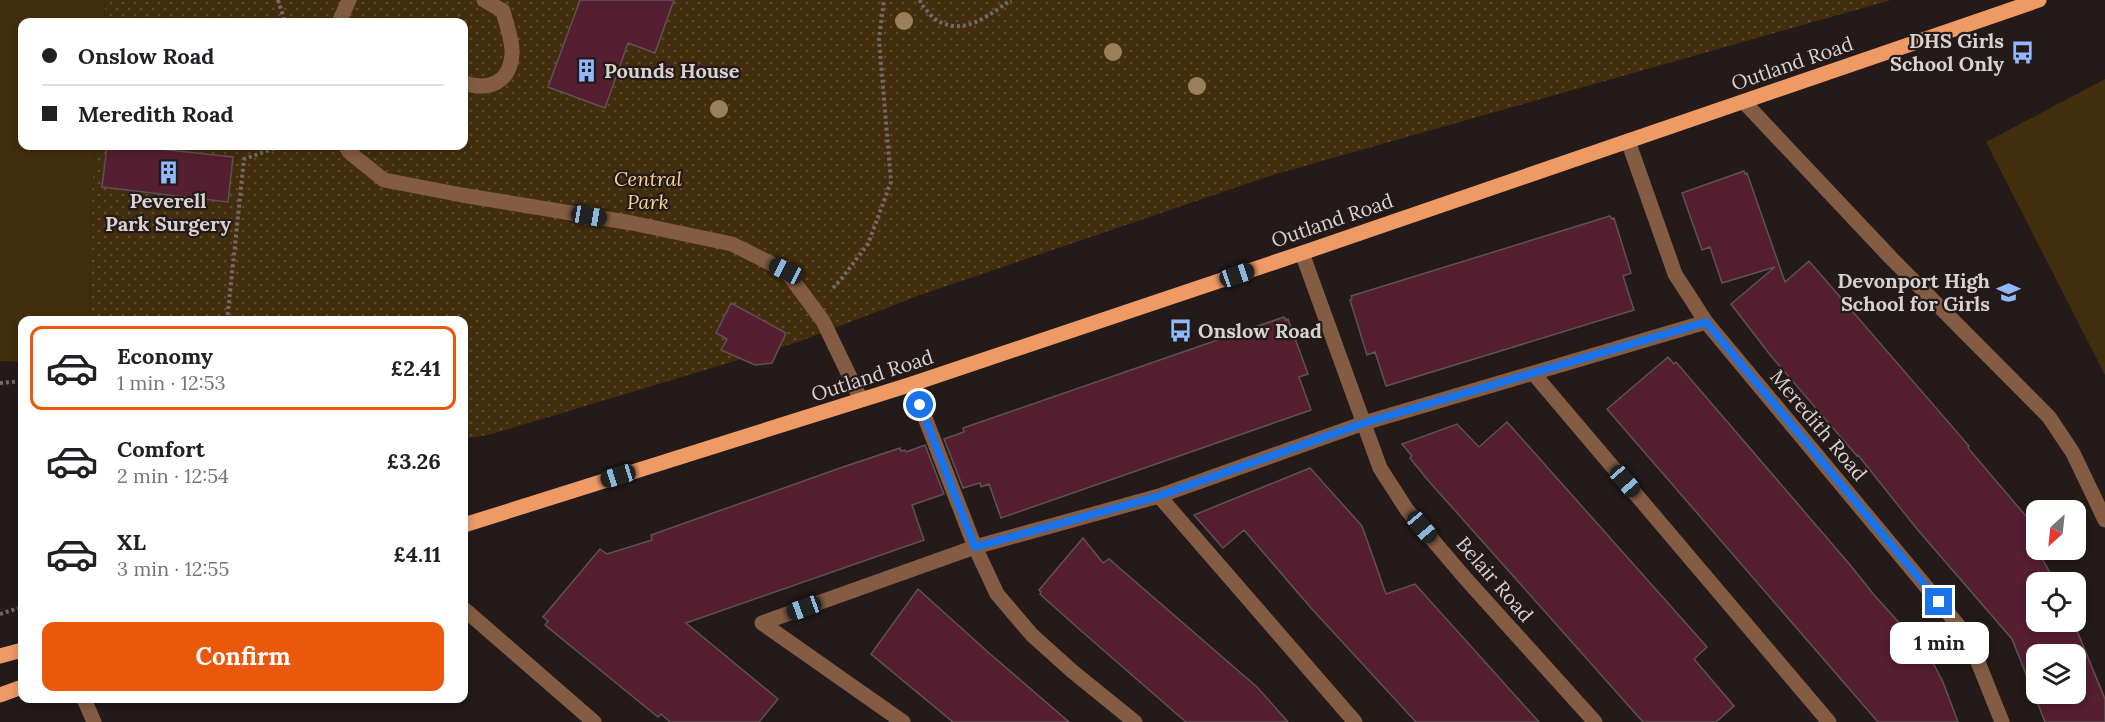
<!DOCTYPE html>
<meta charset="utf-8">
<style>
:root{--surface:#fff;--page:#f6f6f6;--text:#202124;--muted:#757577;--line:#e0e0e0;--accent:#ea580c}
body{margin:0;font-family:Lora,serif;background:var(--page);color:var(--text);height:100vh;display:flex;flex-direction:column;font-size:22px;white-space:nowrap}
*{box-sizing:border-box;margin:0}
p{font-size:20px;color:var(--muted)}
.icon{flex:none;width:33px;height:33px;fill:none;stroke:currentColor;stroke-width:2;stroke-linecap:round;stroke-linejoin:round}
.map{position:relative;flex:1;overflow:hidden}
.side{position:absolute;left:18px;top:316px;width:450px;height:387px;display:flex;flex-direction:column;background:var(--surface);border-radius:12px;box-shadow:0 3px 9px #0003}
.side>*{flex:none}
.hud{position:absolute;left:18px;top:18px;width:450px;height:132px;border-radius:12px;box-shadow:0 3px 9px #0003;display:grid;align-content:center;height:132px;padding:0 24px;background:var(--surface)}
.needle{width:39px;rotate:207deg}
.buttons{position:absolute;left:2026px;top:500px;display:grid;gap:12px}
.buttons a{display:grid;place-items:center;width:60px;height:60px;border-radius:12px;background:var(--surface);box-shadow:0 3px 9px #0003;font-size:30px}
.end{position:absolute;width:27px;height:27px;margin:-14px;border:8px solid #1a73e8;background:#fff;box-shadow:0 0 0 3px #fff}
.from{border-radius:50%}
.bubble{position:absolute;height:42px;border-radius:12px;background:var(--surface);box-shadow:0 3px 9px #0003;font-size:20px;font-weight:800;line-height:42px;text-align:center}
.car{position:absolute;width:18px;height:36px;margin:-18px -9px;border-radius:8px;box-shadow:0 0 4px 2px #0007;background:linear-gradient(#222 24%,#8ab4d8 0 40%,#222 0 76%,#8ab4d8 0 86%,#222 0)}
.hud b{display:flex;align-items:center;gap:21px;height:57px;font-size:22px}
.hud b+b{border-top:2px solid var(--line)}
.hud i{width:15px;height:15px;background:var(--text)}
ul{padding:10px 0 0;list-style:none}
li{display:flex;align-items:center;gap:18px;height:84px;margin:0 12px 9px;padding:0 12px;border:3px solid transparent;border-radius:12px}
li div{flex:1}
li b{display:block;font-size:22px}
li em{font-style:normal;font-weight:800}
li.on{border-color:var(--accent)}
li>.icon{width:54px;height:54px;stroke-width:1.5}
.action{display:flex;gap:12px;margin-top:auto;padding:12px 24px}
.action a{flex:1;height:69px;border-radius:12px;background:var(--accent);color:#fff;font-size:24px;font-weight:800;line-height:69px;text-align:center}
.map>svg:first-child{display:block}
</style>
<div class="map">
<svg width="2105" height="722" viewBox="0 0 2105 722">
<defs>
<pattern id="park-dots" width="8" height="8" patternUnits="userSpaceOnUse" patternTransform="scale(1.5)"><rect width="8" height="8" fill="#422e0d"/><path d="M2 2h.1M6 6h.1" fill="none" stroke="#5d4b2f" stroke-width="1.8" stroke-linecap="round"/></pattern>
</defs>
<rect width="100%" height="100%" fill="#231a19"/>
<!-- park -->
<path fill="url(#park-dots)" d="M105,0H1891L1276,174L920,295L801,341L492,434L464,439V321H90L92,191L95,146H464V22H104Z"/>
<!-- garden -->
<path fill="#422e0d" d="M0,0H105L104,22H22V146H95L92,191L90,321H22V362L0,361Z
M2105,79V375L1986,142Z"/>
<!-- building -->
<path fill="#551e31" stroke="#5d5254" stroke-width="1.5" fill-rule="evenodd" d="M580,0H674L655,53L628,43L605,108L548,87Z
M107,146H132L233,157L228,202L102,187Z
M1744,171L1745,174L1747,173L1785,282L1809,261L1969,446L1968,448L2037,529V549L2055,582H2037V621H2073L2105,699V722H2045L2012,639L1917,529L1858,455L1857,456L1771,356L1731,304L1775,267L1722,283L1710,247L1702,250L1682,193ZM2037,654H2076V693H2037Z
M1610,216L1612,219L1614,218L1631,273L1623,276L1634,310L1386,386L1375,352L1367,355L1350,300L1352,299L1351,296Z
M731,303L786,333L772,363L755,365L721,350L727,339L716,333Z
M1284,317L1286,320L1288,319L1308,374L1299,377L1311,410L1001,518L989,484L981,487L980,483L963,488L944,439L964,432L963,428Z
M1668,357L1674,364L1676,362L1851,566L1875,596L1930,657L1943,682L1958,722H1878L1607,409Z
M1507,422L1707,647L1694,659L1734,706L1716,722H1643L1426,478L1410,458L1412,456L1402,444L1457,424L1479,447Z
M925,445L944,494L912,505L924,540L686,623L778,699L759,722H670L661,714L658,717L545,625L548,621L543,617L600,549L607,554L652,540L651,535L843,467L900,448L901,451L905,450L906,452Z
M1310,468L1362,526L1386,594L1415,584L1539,722H1416L1311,608L1244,530L1223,548L1194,515Z
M1083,538L1103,563L1109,559L1257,687L1288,722H1186L1079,629L1040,594L1041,592L1039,590Z
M918,589L989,653L1069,722H953L871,654Z"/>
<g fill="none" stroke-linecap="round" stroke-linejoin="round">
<!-- path -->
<path stroke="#716968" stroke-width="4" stroke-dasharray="3 3" stroke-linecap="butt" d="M278,0L285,22
M920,0L921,4C926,9 931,17 938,21C965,36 989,15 1011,0
M833,288L842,278L868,244L891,182L879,39L884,0
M227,321L244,159L281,146
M0,383L22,381
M0,614L22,607"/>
<!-- minor -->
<path stroke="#845c43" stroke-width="15" d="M339,22L349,0
M464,83C489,91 510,83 512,54C513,41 506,24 503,11L484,0
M1744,102L1891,258L2049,417L2073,453L2105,520
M1628,141L1675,274L1706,322L1968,637L2002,722
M346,146L349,152L384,180L462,195L632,223L732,244L786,271L823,321L861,400
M1302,253L1380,468L1407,510L1466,579L1595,722
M1533,373L1829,722
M912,384L975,547L997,594L1032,635L1072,671L1135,722
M1159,496L1355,722
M464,609L594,722
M84,699L94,722
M903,722L762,623L975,547L1159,496L1364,423L1706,322"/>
<!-- major -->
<path stroke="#ed9a65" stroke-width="15" d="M464,525L912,384L1302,253L2039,0
M0,656L22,650
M0,695L22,687"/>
</g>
<!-- trees -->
<g fill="#997f5c">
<circle cx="904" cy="21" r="9"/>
<circle cx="1113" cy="52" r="9"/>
<circle cx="1197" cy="86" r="9"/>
<circle cx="719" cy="109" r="9"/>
</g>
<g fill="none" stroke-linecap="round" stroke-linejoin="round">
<!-- route -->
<path stroke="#1a73e8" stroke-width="8" d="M920,405L975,547L1159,496L1364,423L1706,322L1939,602"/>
</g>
<!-- icons -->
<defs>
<symbol id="bus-bare" viewBox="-9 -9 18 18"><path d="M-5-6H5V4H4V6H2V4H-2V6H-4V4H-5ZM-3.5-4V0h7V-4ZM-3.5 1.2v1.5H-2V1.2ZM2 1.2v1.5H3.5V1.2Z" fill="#90b8fd" stroke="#231a19" stroke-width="2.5" paint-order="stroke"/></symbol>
<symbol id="building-bare" viewBox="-9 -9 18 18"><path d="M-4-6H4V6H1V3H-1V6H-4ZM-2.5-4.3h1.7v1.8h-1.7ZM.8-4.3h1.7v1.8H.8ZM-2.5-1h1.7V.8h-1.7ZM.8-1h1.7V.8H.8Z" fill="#90b8fd" stroke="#231a19" stroke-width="2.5" paint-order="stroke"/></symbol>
<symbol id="school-bare" viewBox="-9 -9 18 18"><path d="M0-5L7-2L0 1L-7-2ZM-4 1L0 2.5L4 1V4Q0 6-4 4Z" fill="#90b8fd" stroke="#231a19" stroke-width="2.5" paint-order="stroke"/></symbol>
</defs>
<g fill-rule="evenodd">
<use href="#bus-bare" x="2006" y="36" width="33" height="33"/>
<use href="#building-bare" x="570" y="54" width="33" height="33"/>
<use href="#building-bare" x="152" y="156" width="33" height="33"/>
<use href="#school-bare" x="1992" y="276" width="33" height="33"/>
<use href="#bus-bare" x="1164" y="314" width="33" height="33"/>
</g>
<g text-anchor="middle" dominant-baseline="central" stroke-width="4.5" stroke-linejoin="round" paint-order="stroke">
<!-- poi labels -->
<g font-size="20" font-weight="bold" fill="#d8d2d1" stroke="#231a19" text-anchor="end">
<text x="2004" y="40">DHS Girls<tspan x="2004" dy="23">School Only</tspan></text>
<text x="604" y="70" text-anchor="start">Pounds House</text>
<text x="168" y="200" text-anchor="middle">Peverell<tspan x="168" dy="23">Park Surgery</tspan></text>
<text x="1990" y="280">Devonport High<tspan x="1990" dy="23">School for Girls</tspan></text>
<text x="1198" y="330" text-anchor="start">Onslow Road</text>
</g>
<!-- street labels -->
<g font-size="20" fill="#d8d2d1" stroke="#231a19">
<text transform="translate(1792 63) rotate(-19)">Outland Road</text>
<text transform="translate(1332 220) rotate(-19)">Outland Road</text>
<text transform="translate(872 375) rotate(-18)">Outland Road</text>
<text transform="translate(1819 425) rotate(50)">Meredith Road</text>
<text transform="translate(1495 579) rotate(49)">Belair Road</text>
</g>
<!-- park labels -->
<g font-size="20" font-style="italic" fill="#fad193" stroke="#231a19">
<text x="648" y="178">Central<tspan x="648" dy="23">Park</tspan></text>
</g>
</g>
</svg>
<div class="buttons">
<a><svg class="needle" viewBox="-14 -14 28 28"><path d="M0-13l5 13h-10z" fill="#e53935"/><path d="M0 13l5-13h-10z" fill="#757577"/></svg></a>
<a><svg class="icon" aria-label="locate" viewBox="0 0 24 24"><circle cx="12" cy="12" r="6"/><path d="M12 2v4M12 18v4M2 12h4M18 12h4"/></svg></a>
<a><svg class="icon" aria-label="layers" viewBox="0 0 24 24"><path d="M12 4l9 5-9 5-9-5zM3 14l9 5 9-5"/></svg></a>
</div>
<i class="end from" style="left:920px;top:405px"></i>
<i class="end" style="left:1939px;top:602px"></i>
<div class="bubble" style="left:1890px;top:622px;width:99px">1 min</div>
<i class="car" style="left:589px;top:216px;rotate:99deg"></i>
<i class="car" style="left:786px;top:271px;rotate:296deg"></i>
<i class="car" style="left:1237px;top:275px;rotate:71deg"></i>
<i class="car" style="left:618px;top:476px;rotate:253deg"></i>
<i class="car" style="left:1625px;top:481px;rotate:139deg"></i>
<i class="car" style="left:1422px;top:527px;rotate:140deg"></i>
<i class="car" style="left:804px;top:608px;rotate:250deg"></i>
<div class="hud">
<b><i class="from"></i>Onslow Road</b>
<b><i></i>Meredith Road</b>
</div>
<section class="side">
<ul>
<li class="on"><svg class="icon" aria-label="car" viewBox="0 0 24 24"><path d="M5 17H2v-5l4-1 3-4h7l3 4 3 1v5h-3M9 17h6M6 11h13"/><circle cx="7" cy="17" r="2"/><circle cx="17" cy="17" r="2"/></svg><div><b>Economy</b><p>1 min · 12:53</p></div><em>£2.41</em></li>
<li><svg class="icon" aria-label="car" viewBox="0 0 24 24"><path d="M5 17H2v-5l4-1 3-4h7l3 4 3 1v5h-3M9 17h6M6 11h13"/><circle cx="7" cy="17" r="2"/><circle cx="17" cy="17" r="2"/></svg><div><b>Comfort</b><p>2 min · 12:54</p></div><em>£3.26</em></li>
<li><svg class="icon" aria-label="car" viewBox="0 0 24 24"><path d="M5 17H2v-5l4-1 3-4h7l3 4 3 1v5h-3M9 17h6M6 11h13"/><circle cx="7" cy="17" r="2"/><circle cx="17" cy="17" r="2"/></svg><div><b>XL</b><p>3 min · 12:55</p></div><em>£4.11</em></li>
</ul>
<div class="action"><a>Confirm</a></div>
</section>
</div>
